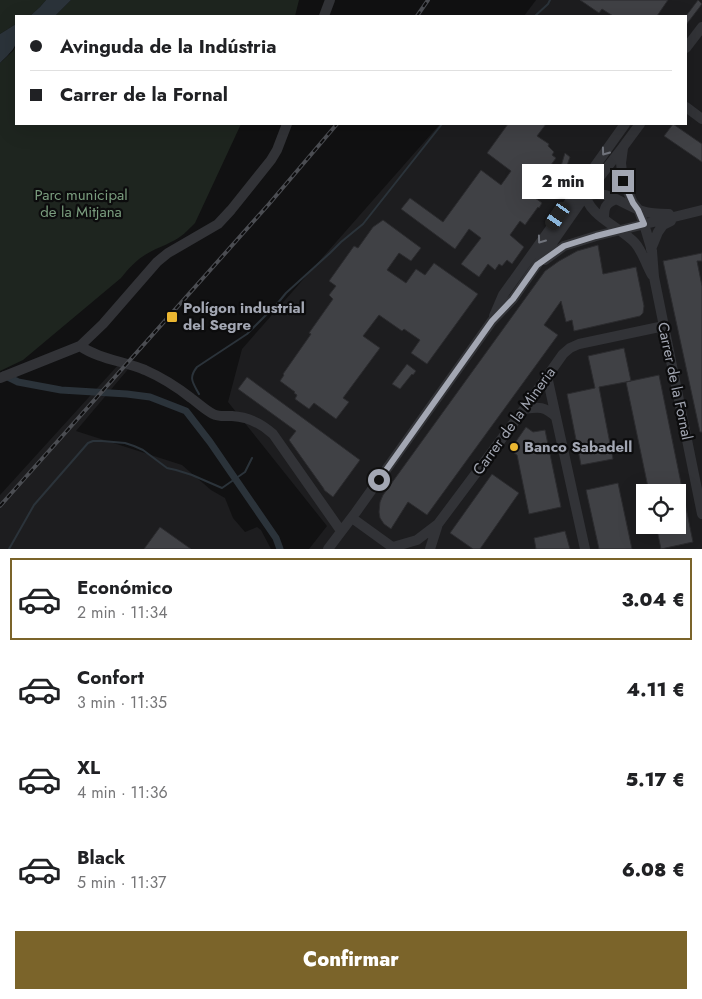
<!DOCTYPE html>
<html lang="es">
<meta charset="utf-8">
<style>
:root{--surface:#fff;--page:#f2f2f2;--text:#202124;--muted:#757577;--line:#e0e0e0;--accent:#7b642a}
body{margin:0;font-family:Jost,sans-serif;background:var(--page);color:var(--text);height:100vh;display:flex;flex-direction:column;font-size:19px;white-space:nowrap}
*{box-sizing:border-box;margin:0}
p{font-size:16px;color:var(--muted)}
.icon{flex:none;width:28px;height:28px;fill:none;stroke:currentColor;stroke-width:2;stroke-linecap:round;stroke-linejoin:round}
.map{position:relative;height:549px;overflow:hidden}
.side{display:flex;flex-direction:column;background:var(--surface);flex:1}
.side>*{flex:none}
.top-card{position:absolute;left:15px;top:15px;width:672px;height:110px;border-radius:0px;box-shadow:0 5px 20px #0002;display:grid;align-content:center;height:110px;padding:0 15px;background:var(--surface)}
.tools{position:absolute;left:636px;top:484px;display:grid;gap:10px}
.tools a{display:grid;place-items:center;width:50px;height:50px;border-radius:0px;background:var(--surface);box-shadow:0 5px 20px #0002;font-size:25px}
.end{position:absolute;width:22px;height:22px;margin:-11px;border:6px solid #a3a7b3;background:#111;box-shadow:0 0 0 2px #111}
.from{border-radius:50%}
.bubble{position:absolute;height:35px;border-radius:0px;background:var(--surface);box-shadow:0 5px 20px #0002;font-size:16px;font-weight:800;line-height:35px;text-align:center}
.car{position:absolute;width:15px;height:30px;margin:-15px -8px;border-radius:6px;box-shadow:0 0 4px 1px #0007;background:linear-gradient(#222 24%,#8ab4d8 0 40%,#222 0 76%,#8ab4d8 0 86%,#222 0)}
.top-card b{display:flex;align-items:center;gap:18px;height:48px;font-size:19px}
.top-card b+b{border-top:1px solid var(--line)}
.top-card i{width:12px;height:12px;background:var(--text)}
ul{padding:9px 0 0;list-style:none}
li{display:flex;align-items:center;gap:15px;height:82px;margin:0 10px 8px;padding:0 5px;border:2px solid transparent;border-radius:0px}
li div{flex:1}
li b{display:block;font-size:19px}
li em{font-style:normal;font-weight:800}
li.active{border-color:var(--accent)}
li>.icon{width:45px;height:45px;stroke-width:1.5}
.action{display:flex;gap:10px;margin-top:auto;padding:10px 15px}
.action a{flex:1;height:58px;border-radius:0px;background:var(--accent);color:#fff;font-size:20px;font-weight:800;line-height:58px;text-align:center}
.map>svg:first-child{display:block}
</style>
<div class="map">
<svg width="702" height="549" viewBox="0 0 702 549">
<rect width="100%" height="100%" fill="#111112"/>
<!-- built -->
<path fill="#1d1d1f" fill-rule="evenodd" d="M536,0H702V549H309L327,526L228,402L242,349L440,124H686V16H524ZM645,492H678V525H645Z
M119,364L130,367L76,431L182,465L211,490L225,498L233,518L245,532L257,527L261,530L271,549H0V495Z"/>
<!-- green -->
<path fill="#1e251f" d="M0,0H46L40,7L30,16H16V24L0,34Z
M71,0H299L295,16H55Z
M16,46V124H241L195,223C188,230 181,238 171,242C164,246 157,248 150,252C138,258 129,268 121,278L23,360L0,371V63L13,51Z"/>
<!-- water -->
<path fill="#2b333a" d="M46,0H71L55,16H30L40,7Z
M16,24C17,48 17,46 0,63V34Z"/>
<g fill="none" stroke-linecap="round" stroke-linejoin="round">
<!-- stream -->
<path stroke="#2b333a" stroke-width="2" d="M535,16L548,4L550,0
M199,394C193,383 188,378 197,367L247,334L277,304L286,293L330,253L341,242L363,224L442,124
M9,549L34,505L88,443L93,441H102L125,443L134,446L143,450L167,468L176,470L192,475L222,488L245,472L252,458"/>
<!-- canal -->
<path stroke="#2b333a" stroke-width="7" d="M4,375L18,382L34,385L61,390L127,394L150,397L186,411L210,442L276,538L280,549"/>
</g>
<!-- building -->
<path fill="#404145" stroke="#2b2b2e" d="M580,0H668L657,16H613L602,9L599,13Z
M698,0L702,4L686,25V16Z
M508,124H546L537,136L549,144L548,146L554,152L552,155L556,158L540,180L534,175L523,189L542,203L539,208L538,207L525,225L520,221L510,235L524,247L512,264L507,260L502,266L499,264L495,270L488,264L479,277L461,264L481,238L469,229L455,249L401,209L410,198L443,222L481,170L501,185L511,171L487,153Z
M673,124L702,144V162L664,136Z
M565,153L570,157L563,177L558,176Z
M383,220L421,248L411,261L399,253L387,270L406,283L416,269L425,275L434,263L478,294L427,364L411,353L420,340L404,329L402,331L379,315L363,336L380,348L343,398L349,402L336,419L314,403L309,409L295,399L297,395L294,393L295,392L280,381L284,375L283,374L311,334L309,333L333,299L329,295L336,286L329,281L354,246L358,248L373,227Z
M598,245L603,274L636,267L644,306L643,313L640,316L574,331L572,320L566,322L561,301L544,325L558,335L427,515L408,502L391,529L384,524L380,518L379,512L380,502L383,495L545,271L559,261L577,251Z
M702,253V261H697L702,286V432H700L663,261Z
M624,348L631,381L599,387L613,459L581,465L567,394L595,388L588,356Z
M407,364L416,371L413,375L412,374L400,389L392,384Z
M659,375L693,542L661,549L656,525H678V492H649L626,382Z
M247,377L360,460L333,497L324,490V489L289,440L296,431L238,389Z
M526,427L533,432L545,430L561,507L529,514L517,455L510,450Z
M492,474L519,493L480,549H473L450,533Z
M618,483L632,549H599L586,490Z
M160,527L191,549H144Z
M565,531L570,549H536L534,538Z"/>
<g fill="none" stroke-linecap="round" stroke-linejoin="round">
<!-- minor -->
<path stroke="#323337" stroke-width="10" d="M324,16L330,0
M686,48L702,27
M686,107L702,119
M623,148L621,163L623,181L633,203L638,209L644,224L652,251L654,277L702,514
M585,191C586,216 621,227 635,243C643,252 646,265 652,275
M583,196C609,189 619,203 642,211C651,214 660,214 669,214
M604,219C604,207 605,204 616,199
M651,249L658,232L663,225L671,221
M545,260L564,246L596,236L702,210
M494,316L503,295L625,124
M80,346C99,359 123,361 145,370C161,377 177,387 191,398C198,403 205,410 213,414C218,417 226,416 232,416C249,417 261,423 273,434L341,531
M547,376L585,549
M0,378L80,346L103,324L157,262L168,253L218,224L231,210L271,160L277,150L287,124
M524,409C539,407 544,406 556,417
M352,518L395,549
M393,547L417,540L438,524L524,409L563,354L570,348L579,344L664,326
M328,549L356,512L492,321L513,299L585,196L623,147L640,124
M430,549L438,524"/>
<defs>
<path id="rail" d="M417,16L428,0
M0,506L269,204L337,124"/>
</defs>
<!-- rail casing -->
<use href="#rail" stroke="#4b4d52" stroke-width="4"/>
<!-- rail -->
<use href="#rail" stroke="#0c0c0d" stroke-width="2" stroke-dasharray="5.5" stroke-linecap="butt"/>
</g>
<!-- one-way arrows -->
<defs><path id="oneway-chevron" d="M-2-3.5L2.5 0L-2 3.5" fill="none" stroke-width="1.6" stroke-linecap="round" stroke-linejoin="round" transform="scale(1.25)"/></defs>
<g stroke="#70737b">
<use href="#oneway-chevron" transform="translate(605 152) rotate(126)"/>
<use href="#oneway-chevron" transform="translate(541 240) rotate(126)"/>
</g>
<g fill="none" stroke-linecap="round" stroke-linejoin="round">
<!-- route -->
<path stroke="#a3a7b3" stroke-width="6" d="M379,480L492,321L513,299L537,265L564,246L596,236L644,224L638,210L633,203L623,181"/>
</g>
<!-- markers -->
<g fill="#eab631" stroke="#0c0c0d" stroke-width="2">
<rect x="166" y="311" width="12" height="12" rx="2.5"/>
<circle cx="514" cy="447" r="5"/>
</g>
<g text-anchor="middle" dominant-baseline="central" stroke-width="4.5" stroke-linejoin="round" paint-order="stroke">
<!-- park labels -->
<g font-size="15" fill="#7a9d7e" stroke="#0c0c0d">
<text x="81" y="195">Parc municipal<tspan x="81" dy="17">de la Mitjana</tspan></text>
</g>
<!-- poi labels -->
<g font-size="15" font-weight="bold" fill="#a3a7b3" stroke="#0c0c0d" text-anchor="start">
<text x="183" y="308">Polígon industrial<tspan x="183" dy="17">del Segre</tspan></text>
<text x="524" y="447">Banco Sabadell</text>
</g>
<!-- street labels -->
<g font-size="15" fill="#a3a7b3" stroke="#0c0c0d">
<text transform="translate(675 381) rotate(78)">Carrer de la Fornal</text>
<text transform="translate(514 421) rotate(-54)">Carrer de la Mineria</text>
</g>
</g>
</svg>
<div class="tools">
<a><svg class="icon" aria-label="locate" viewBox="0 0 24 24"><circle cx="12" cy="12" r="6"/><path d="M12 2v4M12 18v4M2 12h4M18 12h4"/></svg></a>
</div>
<i class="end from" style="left:379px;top:480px"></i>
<i class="end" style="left:623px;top:181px"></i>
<div class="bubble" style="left:522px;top:164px;width:82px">2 min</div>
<i class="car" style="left:558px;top:216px;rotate:215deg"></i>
<div class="top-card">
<b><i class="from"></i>Avinguda de la Indústria</b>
<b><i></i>Carrer de la Fornal</b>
</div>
</div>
<section class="side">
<ul>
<li class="active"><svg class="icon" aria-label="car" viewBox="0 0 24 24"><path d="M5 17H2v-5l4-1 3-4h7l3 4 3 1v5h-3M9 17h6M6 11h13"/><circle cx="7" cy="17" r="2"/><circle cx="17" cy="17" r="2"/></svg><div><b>Económico</b><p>2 min · 11:34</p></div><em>3.04 €</em></li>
<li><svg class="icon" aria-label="car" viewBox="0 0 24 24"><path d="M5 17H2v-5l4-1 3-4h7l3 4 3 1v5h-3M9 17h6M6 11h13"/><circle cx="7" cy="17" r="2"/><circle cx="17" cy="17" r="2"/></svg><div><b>Confort</b><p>3 min · 11:35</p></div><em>4.11 €</em></li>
<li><svg class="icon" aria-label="car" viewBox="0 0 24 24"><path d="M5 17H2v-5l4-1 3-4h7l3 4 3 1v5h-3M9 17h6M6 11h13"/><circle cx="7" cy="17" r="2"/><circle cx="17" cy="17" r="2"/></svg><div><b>XL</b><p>4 min · 11:36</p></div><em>5.17 €</em></li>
<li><svg class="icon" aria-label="car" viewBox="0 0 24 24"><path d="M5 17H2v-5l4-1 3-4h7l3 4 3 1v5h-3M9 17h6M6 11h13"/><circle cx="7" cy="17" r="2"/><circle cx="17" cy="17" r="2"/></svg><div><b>Black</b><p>5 min · 11:37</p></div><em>6.08 €</em></li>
</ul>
<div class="action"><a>Confirmar</a></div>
</section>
